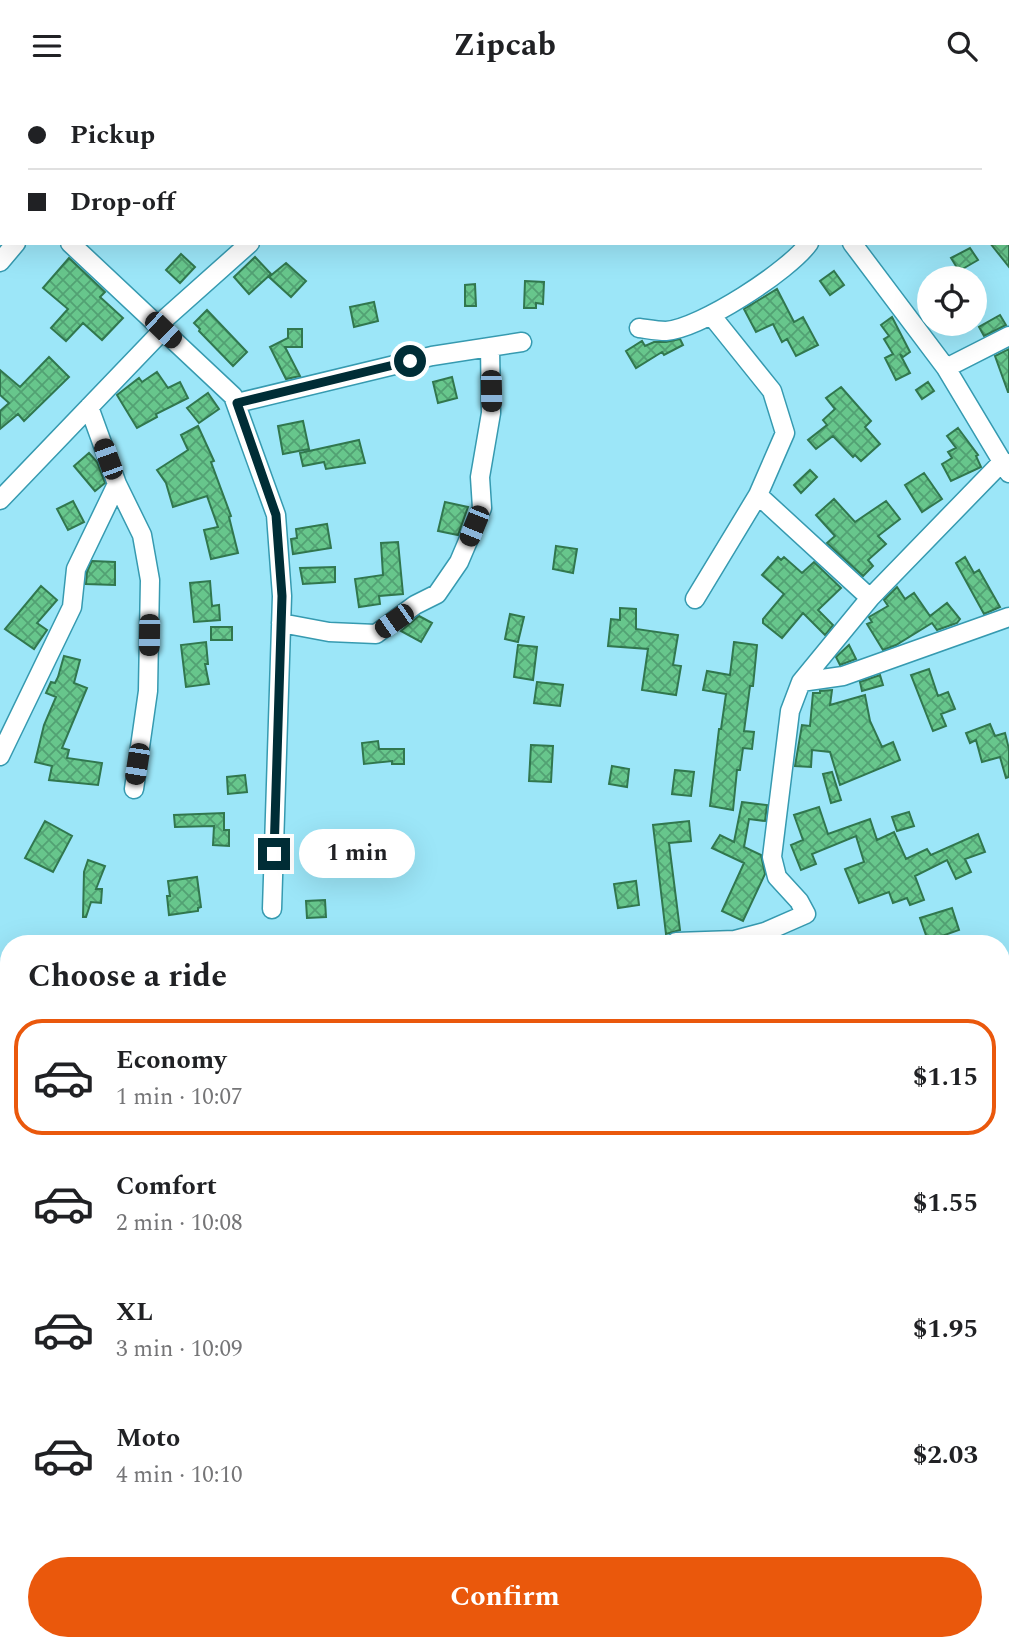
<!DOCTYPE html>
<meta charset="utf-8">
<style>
:root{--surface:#fff;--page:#f2f2f2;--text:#202124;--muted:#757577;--line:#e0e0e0;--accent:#ea580c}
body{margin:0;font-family:Spectral,serif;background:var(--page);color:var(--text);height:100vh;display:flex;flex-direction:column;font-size:26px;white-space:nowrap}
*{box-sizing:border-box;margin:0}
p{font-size:23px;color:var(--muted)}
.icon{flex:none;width:38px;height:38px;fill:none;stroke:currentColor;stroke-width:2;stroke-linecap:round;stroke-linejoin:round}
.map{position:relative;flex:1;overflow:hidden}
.panel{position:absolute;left:0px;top:844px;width:1010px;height:716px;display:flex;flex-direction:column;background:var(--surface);border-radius:28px 28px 0 0;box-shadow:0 7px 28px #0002}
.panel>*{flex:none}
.guide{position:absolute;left:0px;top:0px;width:1010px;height:154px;box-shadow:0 7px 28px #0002;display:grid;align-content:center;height:154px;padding:0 28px;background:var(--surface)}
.tools{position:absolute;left:917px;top:175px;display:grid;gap:14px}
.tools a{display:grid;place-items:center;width:70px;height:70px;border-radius:50%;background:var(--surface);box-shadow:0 7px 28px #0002;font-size:35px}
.end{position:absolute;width:32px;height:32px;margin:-16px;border:9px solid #002d36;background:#fff;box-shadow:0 0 0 4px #fff}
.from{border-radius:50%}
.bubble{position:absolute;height:49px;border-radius:24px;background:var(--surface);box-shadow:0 7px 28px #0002;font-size:23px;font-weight:700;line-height:49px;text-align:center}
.car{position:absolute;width:21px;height:42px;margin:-21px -10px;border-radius:9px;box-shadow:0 0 5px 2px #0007;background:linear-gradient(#222 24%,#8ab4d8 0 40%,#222 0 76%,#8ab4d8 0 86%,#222 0)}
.guide b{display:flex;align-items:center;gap:24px;height:66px;font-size:26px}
.guide b+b{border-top:2px solid var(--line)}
.guide i{width:18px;height:18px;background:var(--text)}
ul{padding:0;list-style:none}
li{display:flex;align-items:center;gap:21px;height:116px;margin:0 14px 10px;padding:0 14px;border:4px solid transparent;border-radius:28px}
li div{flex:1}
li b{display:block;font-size:26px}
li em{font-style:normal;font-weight:700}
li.active{border-color:var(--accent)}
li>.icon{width:63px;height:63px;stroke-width:1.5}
h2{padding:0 28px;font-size:32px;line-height:84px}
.cta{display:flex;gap:14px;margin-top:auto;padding:14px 28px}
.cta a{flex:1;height:80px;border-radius:42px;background:var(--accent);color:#fff;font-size:28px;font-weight:700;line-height:80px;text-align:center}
header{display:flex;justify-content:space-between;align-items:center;height:91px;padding:0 28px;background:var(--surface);font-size:32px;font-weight:700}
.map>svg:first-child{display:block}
</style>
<header><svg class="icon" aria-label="menu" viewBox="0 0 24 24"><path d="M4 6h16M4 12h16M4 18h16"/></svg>Zipcab<svg class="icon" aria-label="search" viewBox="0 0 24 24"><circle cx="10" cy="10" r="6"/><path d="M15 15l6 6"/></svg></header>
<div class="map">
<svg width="1009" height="1559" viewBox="0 0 1009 1559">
<defs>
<pattern id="building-cross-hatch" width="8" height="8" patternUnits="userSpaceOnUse" patternTransform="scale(1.75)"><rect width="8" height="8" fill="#67c68c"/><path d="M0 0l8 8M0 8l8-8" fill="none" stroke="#52a173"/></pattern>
</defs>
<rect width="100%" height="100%" fill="#9ce6f8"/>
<!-- building -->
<path fill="url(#building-cross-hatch)" stroke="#31774e" stroke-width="2" d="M990,152H1009V176Z
M970,157L978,169L959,180L951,167Z
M181,163L195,176L180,192L166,179Z
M255,166L271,183L249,203L234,186Z
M69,167L105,201L100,206L123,227L102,249L83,232L66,250L51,237L68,218L43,197Z
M286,172L306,190L291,206L269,186Z
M834,180L844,194L830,204L820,190Z
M525,190L544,191L543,213L536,212V217H524Z
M475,193L476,215H465V194Z
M777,198L794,231L803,226L818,254L796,265L787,248L782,251L773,233L756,241L744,218Z
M374,211L378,230L354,236L350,216Z
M207,219L247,261L233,275L199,240L200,238L194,232Z
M1000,224L1006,234L984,245L979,236Z
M892,226L910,261L903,266L900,263L910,282L896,289L885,267L893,263L884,248L889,245L881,234Z
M288,238H302V256H285L300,285L286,288L270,256L288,247Z
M680,248L683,254L664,264L662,261L636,277L626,260L642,250L645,255L654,251H666Z
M1009,258V301H1008L995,265Z
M49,266L69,286L24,330L18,323L0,338V320L9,312L0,304V279L20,296Z
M157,281L168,297L180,291L188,307L156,323L157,326L137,337L117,304L139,287L142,291Z
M452,286L457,307L438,312L433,291Z
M928,291L934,300L922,308L916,299Z
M841,296L871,330L865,336L880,353L861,370L855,364L853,366L833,345L816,358L808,349L827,334L823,329L835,318L826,307Z
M208,302L219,318L199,332L187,317Z
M303,330L309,358L283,363L278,335Z
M198,335L214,370L211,371L231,425L229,426L238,462L211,468L204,439L218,436L207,405L173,416L166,392L157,379L188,359L181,344Z
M958,337L978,364L976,365L981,376L951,390L942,373L952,367L948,361L956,357L947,345Z
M359,349L365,372L326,378L324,371L303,375L300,362Z
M89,362L97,371L105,392L95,400L74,375Z
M810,379L817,386L801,402L794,394Z
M924,382L942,408L922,421L905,394Z
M834,408L855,431L886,410L900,428L878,445L886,453L868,469L873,475L863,485L827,452L835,445L816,424Z
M73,410L84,431L68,439L57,418Z
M445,411L468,416L458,444L438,440Z
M327,433L331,457L293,463L291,448L297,447L296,438Z
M398,451L403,503L379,505L380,513L359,516L355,488L383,484L381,452Z
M556,455L577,458L573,482L553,478Z
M778,466L781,469L784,466L802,482L814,471L841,497L818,519L833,534L825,544L803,522L782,547L763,532V528L784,503L762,484Z
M965,466L974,482L979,479L1000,516L984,523L956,472Z
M92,470L115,471V494L86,493L87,481Z
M335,476V491L303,493L300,477Z
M210,490L212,515L219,514L220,529L194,531L190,492Z
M41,495L57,509L37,532L47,539L34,558L5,538Z
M897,496L905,508L914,502L930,525L947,512L960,528L957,532L937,539L932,532L896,554L883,559L867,533L872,531L869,526L888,515L884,509Z
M620,517L636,518V538L678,544L673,574L681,575L676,604L642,599L648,558L608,555L611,528L620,529Z
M510,523L524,526L518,551L505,548Z
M419,525L432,532L421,551L401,540Z
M211,536H232V549H211Z
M206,551L208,573H205L209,593L186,596L181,554Z
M734,551L757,554L753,595H750L744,640L754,641L752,658L743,657L740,679H737L733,719L710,715L719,638H721L726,603L703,599L707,580L730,584Z
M518,554L537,556L533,589L514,586Z
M849,554L856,568L840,574L836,566Z
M64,565L80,569L74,592L87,597L62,657L69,659L67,667L102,672L98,694L49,689L52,675L35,671L44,634L56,606L46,602L51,591L55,592L58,586Z
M929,578L938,605L948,601L955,618L941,623L946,635L933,640L911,584Z
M880,584L883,594L862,600L860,591Z
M537,591L563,594L560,615L534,612Z
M832,599L830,614L865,604L870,630L882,656L893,651L900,669L840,694L830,661L812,659L811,676L795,675L802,634L810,635L813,602H820V600Z
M990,633L995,645L1005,642L1009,658V686L1006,687L1000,666L982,671L976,649L970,652L966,642Z
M378,650L379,658H404V673H392V670L364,673L362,652Z
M531,654L553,655L551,691L529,690Z
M612,675L629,678L627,696L609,693Z
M675,679L694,681L691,705L672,703Z
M832,681L841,709L831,712L823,683Z
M245,684L247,701L228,703L227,686Z
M742,711L767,714L765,730L749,728L744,756L761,764L765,783L743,830L722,820L744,772L712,757L720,744L734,751Z
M819,716L828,743L870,728L877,749L894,741L906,768L927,758L931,764L978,743L985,761L965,768L971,781L956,788L947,769L915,785L924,809L910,814L907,807L893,812L889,801L859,812L845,778L864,771L856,745L812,763L816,773L801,779L791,754L803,749L794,724Z
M909,721L914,735L897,740L892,726Z
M224,722V739H229V755L213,754L214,735L175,736L174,724Z
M45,730L72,745L53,781L25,767Z
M689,730L691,750L669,752L680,839L666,843L653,734Z
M88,769L105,775L96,798H102L101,812L91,811L86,826H83L84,781Z
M197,786L201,816L198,817V820L169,824L167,805H170L168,790Z
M636,790L639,814L618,817L614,793Z
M325,809L326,826L307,827L306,810Z
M952,817L959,839L928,850L920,827Z"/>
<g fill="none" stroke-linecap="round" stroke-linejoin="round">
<defs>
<path id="minor" d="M718,0L720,2
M946,0L947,2
M139,2L141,0
M388,2L389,0
M895,2L896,0
M1008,70L1009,71
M70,152L233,305L276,424L282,505L272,818
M852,152L946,277L1009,382
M0,171L16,152
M158,234L250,152
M639,237C647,238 657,240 666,240C701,237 789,180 809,152
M946,277L1009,245
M237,312L432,265L522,251
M89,316L117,393L142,444L150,489L148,600L134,698
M758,404L870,507
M0,409L163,239
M695,508L758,404L785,342L772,300L711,224
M281,532L329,541L376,543L415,514L437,503L459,471L482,417L480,386L491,322L490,256
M801,591L843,585L1009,526
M0,665L72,516L76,478L117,393
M676,851L735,849L765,841L806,823L799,810L777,786L772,766L790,620L801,591L870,507L1003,370
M0,1018L9,1071
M1001,1053L1009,1051
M0,1326L9,1360
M0,1381L9,1382
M1001,1399L1009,1406
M352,1550L373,1559"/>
</defs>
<!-- minor casing -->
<use href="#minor" stroke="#369ab0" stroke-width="21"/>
<!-- minor -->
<use href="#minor" stroke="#fff" stroke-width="18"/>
</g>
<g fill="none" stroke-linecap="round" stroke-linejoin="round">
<!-- route -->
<path stroke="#002d36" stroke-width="9" d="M274,763L282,505L276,424L237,312L410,270"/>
</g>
</svg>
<div class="tools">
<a><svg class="icon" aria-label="locate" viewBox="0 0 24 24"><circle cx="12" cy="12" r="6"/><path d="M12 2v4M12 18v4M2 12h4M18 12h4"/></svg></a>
</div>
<i class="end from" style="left:410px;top:270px"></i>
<i class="end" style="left:274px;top:763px"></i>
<div class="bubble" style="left:299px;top:738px;width:116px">1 min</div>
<i class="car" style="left:163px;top:239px;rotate:134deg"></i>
<i class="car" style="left:491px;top:300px;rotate:179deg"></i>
<i class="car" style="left:108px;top:368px;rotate:340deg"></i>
<i class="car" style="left:474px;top:435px;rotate:202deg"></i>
<i class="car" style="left:394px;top:530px;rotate:235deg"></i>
<i class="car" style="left:149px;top:544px;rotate:181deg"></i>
<i class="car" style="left:137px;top:673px;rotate:189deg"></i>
<div class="guide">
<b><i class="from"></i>Pickup</b>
<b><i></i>Drop-off</b>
</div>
<section class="panel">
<h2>Choose a ride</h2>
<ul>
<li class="active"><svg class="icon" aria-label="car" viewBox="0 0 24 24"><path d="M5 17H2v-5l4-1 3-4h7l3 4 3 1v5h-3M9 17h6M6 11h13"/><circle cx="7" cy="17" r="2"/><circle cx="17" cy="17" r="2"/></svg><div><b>Economy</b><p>1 min · 10:07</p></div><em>$1.15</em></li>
<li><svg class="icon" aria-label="car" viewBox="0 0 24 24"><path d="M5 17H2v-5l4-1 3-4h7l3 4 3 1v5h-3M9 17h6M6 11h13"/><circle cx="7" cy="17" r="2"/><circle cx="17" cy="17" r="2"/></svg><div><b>Comfort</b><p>2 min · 10:08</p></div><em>$1.55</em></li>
<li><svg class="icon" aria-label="car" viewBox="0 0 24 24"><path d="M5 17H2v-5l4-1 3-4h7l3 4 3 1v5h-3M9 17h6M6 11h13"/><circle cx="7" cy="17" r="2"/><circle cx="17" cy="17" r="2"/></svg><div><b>XL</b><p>3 min · 10:09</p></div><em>$1.95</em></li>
<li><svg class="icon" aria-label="car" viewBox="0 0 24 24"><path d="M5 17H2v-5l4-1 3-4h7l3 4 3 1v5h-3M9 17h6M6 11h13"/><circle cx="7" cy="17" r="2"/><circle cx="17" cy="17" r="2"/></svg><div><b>Moto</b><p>4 min · 10:10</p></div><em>$2.03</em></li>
</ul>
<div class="cta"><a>Confirm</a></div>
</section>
</div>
